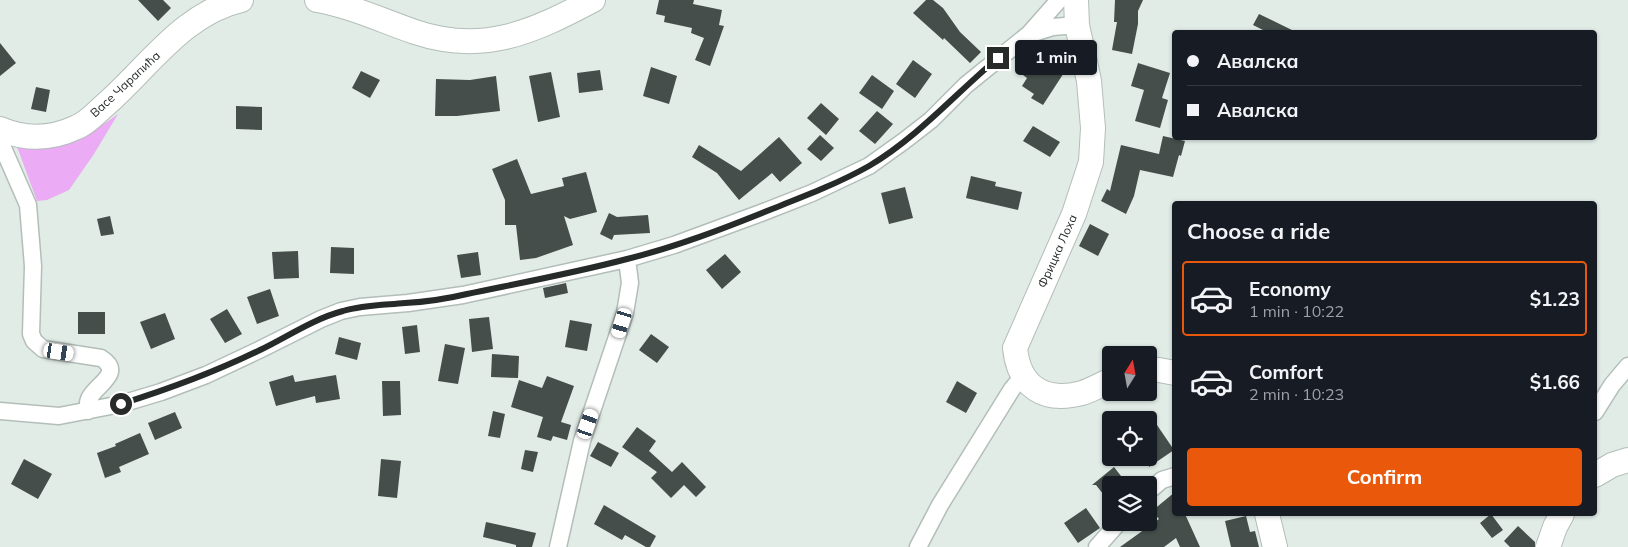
<!DOCTYPE html>
<meta charset="utf-8">
<style>
:root{--surface:#171b24;--page:#242831;--text:#f1f3f6;--muted:#9ea1a6;--line:#363941;--accent:#ea580c}
body{margin:0;font-family:Mulish,sans-serif;background:var(--page);color:var(--text);height:100vh;display:flex;flex-direction:column;font-size:19px;white-space:nowrap}
*{box-sizing:border-box;margin:0}
p{font-size:16px;color:var(--muted)}
.icon{flex:none;width:28px;height:28px;fill:none;stroke:currentColor;stroke-width:2;stroke-linecap:round;stroke-linejoin:round}
.map{position:relative;flex:1;overflow:hidden}
.side{position:absolute;left:1172px;top:201px;width:425px;height:315px;display:flex;flex-direction:column;background:var(--surface);border-radius:5px;box-shadow:0 1px 4px #0004}
.side>*{flex:none}
.top-card{position:absolute;left:1172px;top:30px;width:425px;height:110px;border-radius:5px;box-shadow:0 1px 4px #0004;display:grid;align-content:center;height:110px;padding:0 15px;background:var(--surface)}
.needle{width:32px;rotate:11deg}
.controls{position:absolute;left:1102px;top:346px;display:grid;gap:10px}
.controls a{display:grid;place-items:center;width:55px;height:55px;border-radius:5px;background:var(--surface);box-shadow:0 1px 4px #0004;font-size:25px}
.end{position:absolute;width:22px;height:22px;margin:-11px;border:6px solid #262a29;background:#fff;box-shadow:0 0 0 2px #fff}
.from{border-radius:50%}
.bubble{position:absolute;height:35px;border-radius:5px;background:var(--surface);box-shadow:0 1px 4px #0004;font-size:16px;font-weight:700;line-height:35px;text-align:center}
.car{position:absolute;width:15px;height:30px;margin:-15px -8px;border-radius:6px;box-shadow:0 0 4px 1px #0007;background:linear-gradient(#fff 24%,#345 0 40%,#fff 0 76%,#345 0 86%,#fff 0)}
.top-card b{display:flex;align-items:center;gap:18px;height:48px;font-size:19px}
.top-card b+b{border-top:1px solid var(--line)}
.top-card i{width:12px;height:12px;background:var(--text)}
ul{padding:0;list-style:none}
li{display:flex;align-items:center;gap:15px;height:75px;margin:0 10px 8px;padding:0 5px;border:2px solid transparent;border-radius:5px}
li div{flex:1}
li b{display:block;font-size:19px}
li em{font-style:normal;font-weight:700}
li.on{border-color:var(--accent)}
li>.icon{width:45px;height:45px;stroke-width:1.5}
h2{padding:0 15px;font-size:22px;line-height:60px}
.button{display:flex;gap:10px;margin-top:auto;padding:10px 15px}
.button a{flex:1;height:58px;border-radius:5px;background:var(--accent);color:#fff;font-size:20px;font-weight:700;line-height:58px;text-align:center}
.map>svg:first-child{display:block}
</style>
<div class="map">
<svg width="1628" height="547" viewBox="0 0 1628 547">
<rect width="100%" height="100%" fill="#e1ece7"/>
<!-- green -->
<path fill="#ebabf5" d="M118,114L94,154L69,190L47,200L37,201L16,144C60,152 83,139 118,114Z"/>
<!-- building -->
<path fill="#454e4a" d="M138,0H163L171,8L158,21Z
M659,0H694L693,4L722,10L719,25L724,26L710,66L695,60L704,38L691,33L692,28L664,22L665,16L656,14Z
M926,0H933L943,8L960,32L981,52L970,63L944,38L943,40L913,13Z
M1115,0H1143L1138,11V24L1132,54L1112,50L1117,22H1114Z
M1259,14L1296,32H1267L1253,25Z
M0,43L16,63L0,76Z
M1044,43L1070,60L1071,62L1043,105L1031,98L1034,94L1022,86L1027,78L1023,75Z
M913,60L932,74L915,98L896,84Z
M1138,63L1170,73L1162,98L1168,100L1160,128L1135,121L1144,90L1131,86Z
M651,67L677,76L669,104L643,96Z
M600,70L603,90L579,93L577,73Z
M361,71L380,80L370,98L352,88Z
M551,72L560,117L538,122L529,76Z
M872,75L894,91L882,109L859,93Z
M496,76L500,111L457,116H435L436,79L470,80Z
M36,87L50,90L46,112L31,109Z
M821,103L839,119L826,135L807,118Z
M236,106L262,107V130L236,129Z
M877,111L893,124L875,144L859,131Z
M1033,126L1060,142L1050,157L1023,141Z
M820,135L834,148L821,161L807,149Z
M1163,136L1185,141L1181,156L1179,155L1173,177L1140,170L1134,196L1126,214L1101,201L1107,189L1110,191L1121,145L1159,154Z
M779,137L802,163L780,182L772,173L739,200L717,173L692,157L699,145L741,171Z
M517,159L531,194L564,186L562,178L586,172L597,212L570,219L564,216L573,245L536,258L520,260L516,225H505V200L492,169Z
M971,176L996,182L995,186L1022,192L1018,210L966,198Z
M905,187L913,218L889,224L881,193Z
M609,213L617,217L648,215L650,233L614,235L612,240L600,234Z
M110,216L114,234L101,236L97,219Z
M1090,224L1109,234L1098,256L1079,246Z
M331,247L354,248V274L330,273Z
M298,251L299,278L274,279L272,252Z
M478,252L481,275L461,278L457,255Z
M725,254L741,272L722,289L706,270Z
M566,283L568,293L545,298L543,288Z
M270,289L279,316L257,324L247,297Z
M227,309L242,334L225,343L210,319Z
M78,312H105V334H78Z
M165,313L175,339L151,349L140,322Z
M489,317L493,349L472,352L469,319Z
M570,320L592,324L587,351L565,347Z
M417,325L420,352L405,354L402,327Z
M651,334L669,347L657,363L639,350Z
M339,337L361,343L357,360L335,354Z
M445,344L465,348L458,384L438,381Z
M492,354L519,356L518,378L491,377Z
M293,375L295,382L336,375L340,399L316,403L315,396L276,406L269,382Z
M547,376L574,386L561,422L571,425L567,440L553,436L551,441L537,437L543,417L511,407L519,380L542,388Z
M382,381H400L401,415L383,416Z
M957,381L977,393L966,413L946,402Z
M493,411L505,414L500,438L488,436Z
M175,412L182,428L155,440L148,423Z
M1157,425L1174,450L1149,467V431Z
M637,427L656,441L649,451L672,472L682,462L706,487L696,497L684,485L671,498L651,478L657,472L622,447Z
M140,433L149,454L119,467L121,472L105,478L97,453L116,446L115,444Z
M598,442L619,453L611,467L590,456Z
M525,450L538,452L533,472L521,469Z
M24,459L52,474L38,499L11,484Z
M381,459L401,461L397,498L378,496Z
M1114,467L1128,485H1111V504L1096,485H1092Z
M1175,492V514H1185L1200,547H1180L1176,538L1164,547H1120L1159,519L1152,511Z
M604,505L656,536L650,547H646L625,535L622,540L594,524Z
M1086,508L1100,528L1078,543L1064,523Z
M1491,514L1503,530L1492,538L1480,523Z
M1246,516L1250,532L1255,531L1259,547H1231L1225,521Z
M486,522L536,533L532,547H516V545L483,537Z
M1518,526L1535,542V547H1510L1504,541Z"/>
<g fill="none" stroke-linecap="round" stroke-linejoin="round">
<defs>
<path id="street" d="M1031,34L1053,27L1077,25
M0,141L28,205L33,266L31,334L34,341L43,349L101,358C125,373 95,385 89,399C87,403 88,406 88,411
M0,411L59,416L121,404L161,392L206,375L259,350L321,319L341,311L360,307L408,303L463,295L627,259L674,245L761,213L812,193L869,166L904,141L931,120L966,85L1029,34L1059,0
M1595,412L1612,385L1628,366
M1149,491L1162,480L1175,476
M558,547L582,441L625,313L630,283L627,259
M918,547L940,505L1012,389L1022,377
M1097,547L1119,522"/>
<path id="secondary" d="M317,0C351,6 383,21 415,32C483,55 533,32 593,0
M1076,0L1077,25L1089,81L1093,128L1091,162L1074,214L1015,348C1019,387 1044,403 1082,393C1092,390 1102,384 1111,380
M0,129C26,140 52,139 77,127C87,123 96,113 104,106C147,69 183,13 241,0
M1149,370H1159L1175,373
M1595,475L1612,465L1628,460
M1267,514L1275,547
M1548,547L1555,527L1562,514"/>
</defs>
<!-- street casing -->
<use href="#street" stroke="#b3beb9" stroke-width="19"/>
<!-- secondary casing -->
<use href="#secondary" stroke="#b3beb9" stroke-width="26"/>
<!-- street -->
<use href="#street" stroke="#fff" stroke-width="16"/>
<!-- secondary -->
<use href="#secondary" stroke="#fff" stroke-width="24"/>
</g>
<g fill="none" stroke-linecap="round" stroke-linejoin="round">
<!-- route -->
<path stroke="#262a29" stroke-width="6" d="M121,404C169,389 215,372 260,350C287,337 313,319 343,311C363,305 384,305 405,303C425,302 446,299 467,294C520,283 574,273 627,259C676,247 725,228 772,209C805,196 839,183 869,166C918,137 955,94 998,58"/>
</g>
<g text-anchor="middle" dominant-baseline="central" stroke-width="5" stroke-linejoin="round" paint-order="stroke">
<!-- street labels -->
<g font-size="12" fill="#262a29" stroke="#fff">
<text transform="translate(125 84) rotate(-43)">Васе Чарапића</text>
<text transform="translate(1057 251) rotate(-66)">Фрицка Лоха</text>
</g>
</g>
</svg>
<div class="controls">
<a><svg class="needle" viewBox="-14 -14 28 28"><path d="M0-13l5 13h-10z" fill="#e53935"/><path d="M0 13l5-13h-10z" fill="#9ea1a6"/></svg></a>
<a><svg class="icon" aria-label="locate" viewBox="0 0 24 24"><circle cx="12" cy="12" r="6"/><path d="M12 2v4M12 18v4M2 12h4M18 12h4"/></svg></a>
<a><svg class="icon" aria-label="layers" viewBox="0 0 24 24"><path d="M12 4l9 5-9 5-9-5zM3 14l9 5 9-5"/></svg></a>
</div>
<i class="end from" style="left:121px;top:404px"></i>
<i class="end" style="left:998px;top:58px"></i>
<div class="bubble" style="left:1015px;top:40px;width:82px">1 min</div>
<i class="car" style="left:622px;top:323px;rotate:197deg"></i>
<i class="car" style="left:59px;top:352px;rotate:99deg"></i>
<i class="car" style="left:588px;top:424px;rotate:19deg"></i>
<div class="top-card">
<b><i class="from"></i>Авалска</b>
<b><i></i>Авалска</b>
</div>
<section class="side">
<h2>Choose a ride</h2>
<ul>
<li class="on"><svg class="icon" aria-label="car" viewBox="0 0 24 24"><path d="M5 17H2v-5l4-1 3-4h7l3 4 3 1v5h-3M9 17h6M6 11h13"/><circle cx="7" cy="17" r="2"/><circle cx="17" cy="17" r="2"/></svg><div><b>Economy</b><p>1 min · 10:22</p></div><em>$1.23</em></li>
<li><svg class="icon" aria-label="car" viewBox="0 0 24 24"><path d="M5 17H2v-5l4-1 3-4h7l3 4 3 1v5h-3M9 17h6M6 11h13"/><circle cx="7" cy="17" r="2"/><circle cx="17" cy="17" r="2"/></svg><div><b>Comfort</b><p>2 min · 10:23</p></div><em>$1.66</em></li>
</ul>
<div class="button"><a>Confirm</a></div>
</section>
</div>
